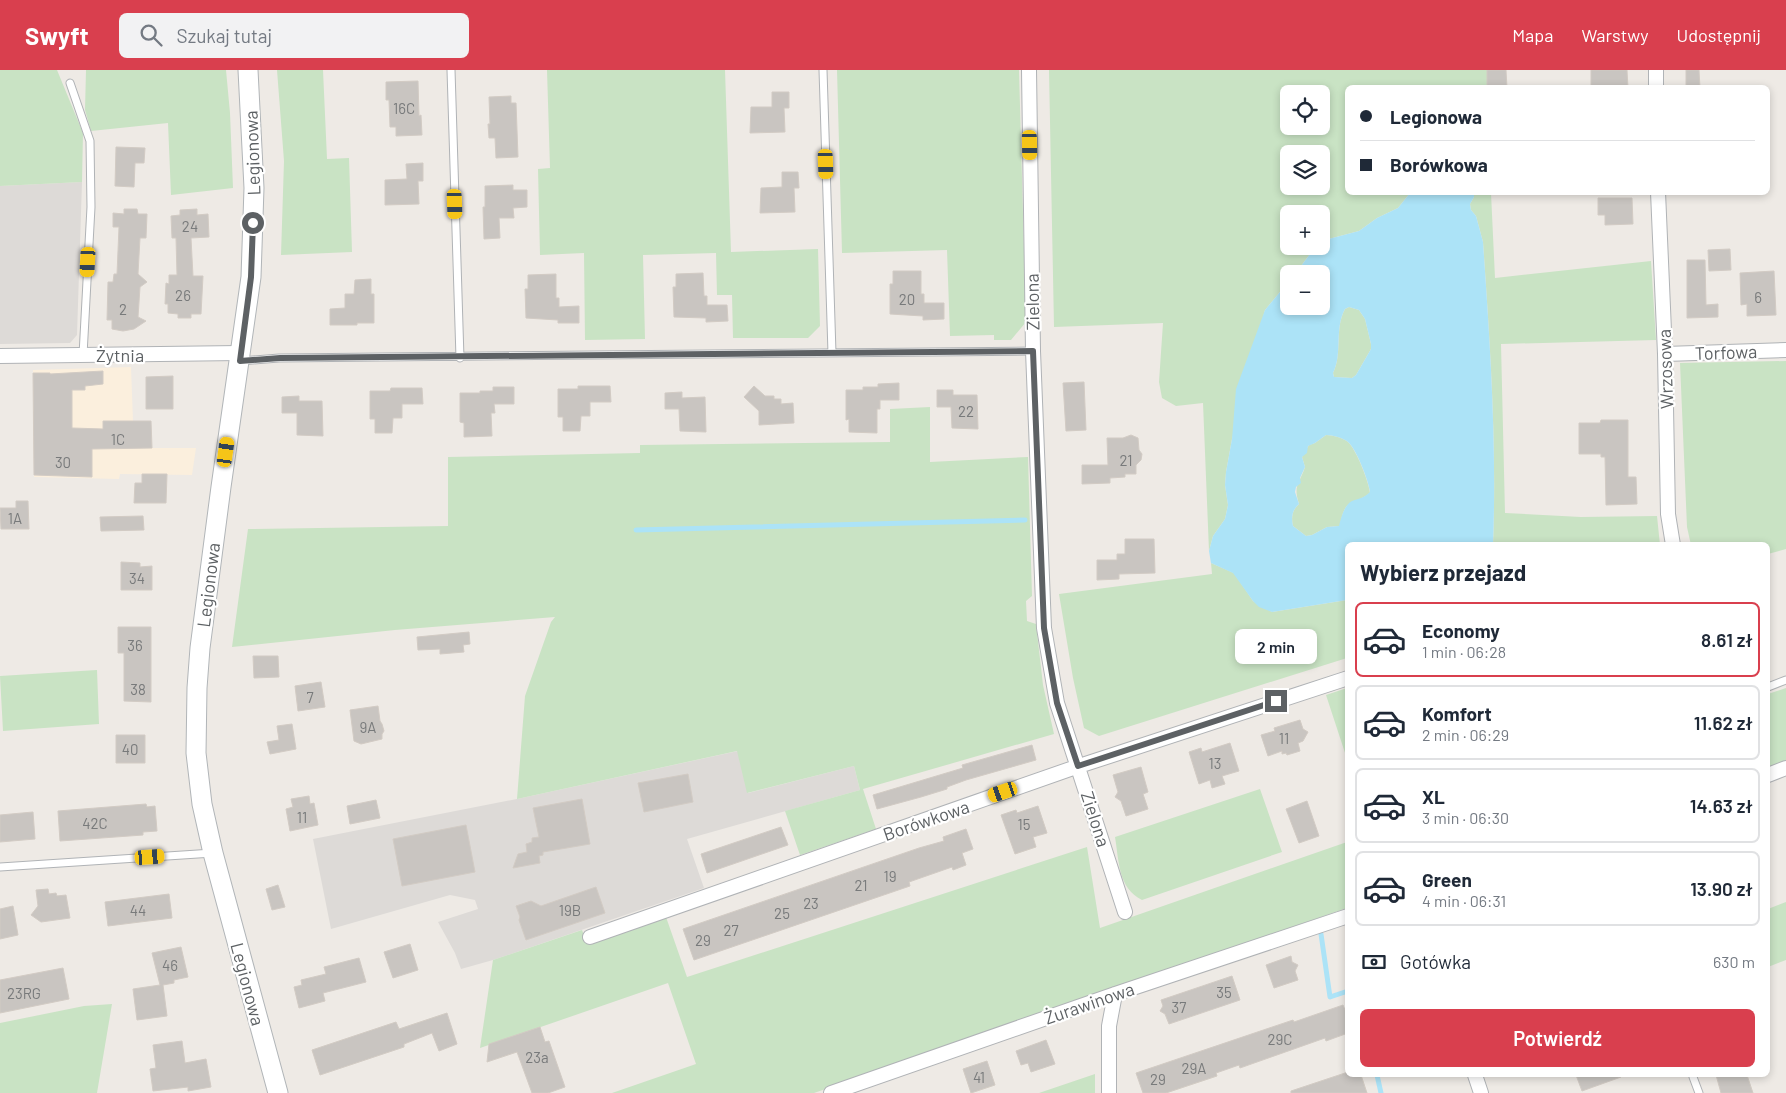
<!DOCTYPE html>
<html lang="pl">
<meta charset="utf-8">
<style>
:root{--surface:#fff;--page:#f2f2f3;--text:#1f2937;--muted:#747a83;--line:#e0e1e3;--accent:#d93f4e}
body{margin:0;font-family:Barlow,sans-serif;background:var(--page);color:var(--text);height:100vh;display:flex;flex-direction:column;font-size:19px;white-space:nowrap}
*{box-sizing:border-box;margin:0}
p{font-size:16px;color:var(--muted)}
.icon{flex:none;width:28px;height:28px;fill:none;stroke:currentColor;stroke-width:2;stroke-linecap:round;stroke-linejoin:round}
.map{position:relative;flex:1;overflow:hidden}
.side{position:absolute;left:1345px;top:472px;width:425px;height:535px;display:flex;flex-direction:column;background:var(--surface);border-radius:8px;box-shadow:0 2px 8px #0003}
.side>*{flex:none}
.hud{position:absolute;left:1345px;top:15px;width:425px;height:110px;border-radius:8px;box-shadow:0 2px 8px #0003;display:grid;align-content:center;height:110px;padding:0 15px;background:var(--surface)}
.fabs{position:absolute;left:1280px;top:15px;display:grid;gap:10px}
.fabs a{display:grid;place-items:center;width:50px;height:50px;border-radius:8px;background:var(--surface);box-shadow:0 2px 8px #0003;font-size:25px}
.end{position:absolute;width:22px;height:22px;margin:-11px;border:6px solid #5d6164;background:#fff;box-shadow:0 0 0 2px #fff}
.from{border-radius:50%}
.bubble{position:absolute;height:35px;border-radius:8px;background:var(--surface);box-shadow:0 2px 8px #0003;font-size:16px;font-weight:600;line-height:35px;text-align:center}
.car{position:absolute;width:15px;height:30px;margin:-15px -8px;border-radius:6px;box-shadow:0 0 4px 1px #0007;background:linear-gradient(#f5c518 24%,#345 0 40%,#f5c518 0 76%,#345 0 86%,#f5c518 0)}
.hud b{display:flex;align-items:center;gap:18px;height:48px;font-size:19px}
.hud b+b{border-top:1px solid var(--line)}
.hud i{width:12px;height:12px;background:var(--text)}
ul{padding:0;list-style:none}
li{display:flex;align-items:center;gap:15px;height:75px;margin:0 10px 8px;padding:0 5px;border:2px solid var(--line);border-radius:8px}
li div{flex:1}
li b{display:block;font-size:19px}
li em{font-style:normal;font-weight:600}
li.on{border-color:var(--accent)}
li>.icon{width:45px;height:45px;stroke-width:1.5}
h2{padding:0 15px;font-size:22px;line-height:60px}
.pay{display:flex;align-items:center;gap:12px;height:55px;padding:0 15px;font-size:19px}
.pay p{margin-inline-start:auto}
.cta{display:flex;gap:10px;margin-top:auto;padding:10px 15px}
.cta a{flex:1;height:58px;border-radius:8px;background:var(--accent);color:#fff;font-size:20px;font-weight:600;line-height:58px;text-align:center}
header{display:flex;align-items:center;gap:30px;box-sizing:border-box;height:70px;padding:0 25px;background:var(--accent);color:#fff}
header strong{font-size:24px}
nav{display:flex;gap:28px;margin-inline-start:auto;font-size:18px}
.search{width:350px;height:45px;background:var(--page);display:flex;align-items:center;gap:12px;box-sizing:border-box;padding:0 18px;border-radius:8px;color:var(--muted);font-size:19px}
.map>svg:first-child{display:block}
</style>
<header>
<strong>Swyft</strong>
<div class="search"><svg class="icon" aria-label="search" viewBox="0 0 24 24"><circle cx="10" cy="10" r="6"/><path d="M15 15l6 6"/></svg>Szukaj tutaj</div>
<nav><a>Mapa</a><a>Warstwy</a><a>Udostępnij</a></nav>
</header>
<div class="map">
<svg width="1786" height="1023" viewBox="0 0 1786 1023">
<rect width="100%" height="100%" fill="#eeeae5"/>
<!-- commercial -->
<path fill="#fbefdd" d="M131,297L134,378H196L192,405L120,404L119,409L34,407L33,300Z"/>
<!-- industrial -->
<path fill="#dddad7" d="M82,112L77,265L70,273L0,274V116Z
M738,681L748,723L854,696L860,720L687,769L704,818L493,890L461,899L455,883L438,852L478,839L475,830L450,825L331,859L313,769L517,729Z"/>
<!-- green -->
<path fill="#c9e3c4" fill-rule="evenodd" d="M0,0H57L83,63L82,112L0,116Z
M86,0H226L230,43L233,118L171,125L168,53L91,61L85,40Z
M277,0H323L327,89L349,88L352,182L281,185L284,91Z
M547,0H725L731,182L818,179L820,256L808,268H733L732,225H717L716,183L643,185L645,269L585,270L584,183L540,185L538,99L550,98Z
M837,0H1019L1026,252L1011,270H994V265L950,266L947,180L842,183Z
M1049,0H1487V17L1348,18V122L1410,123L1398,138L1377,148L1359,161L1321,171V144H1289V176H1316L1295,204H1289V211L1265,240L1232,369L1226,402L1225,415L1228,435L1225,449L1213,466L1209,481L1203,333L1176,336L1162,328L1159,312L1163,253L1054,257ZM1289,24H1321V56H1289ZM1289,84H1321V116H1289Z
M1474,123H1491L1495,208L1651,191L1656,270L1501,274L1505,443L1581,447L1657,446L1660,475H1493C1497,374 1490,273 1483,172L1476,146L1471,140L1470,134L1474,127Z
M1349,237L1359,240L1365,249L1371,274V279L1356,305L1352,308L1334,307L1333,303C1343,283 1334,259 1345,239Z
M1786,291V479L1768,484V475H1691L1687,457L1680,293Z
M930,337V392L1028,387L1032,526L1026,531L1027,551L1036,554L1043,615L1054,664L863,719L876,759L800,785L785,741L860,720L854,696L747,723L737,681L517,729L525,626L551,552L555,547L395,560L232,577L248,459L448,456V387L640,383V375L890,372V339Z
M1326,365C1333,365 1343,368 1348,372C1356,379 1369,412 1370,423C1352,437 1345,426 1340,456L1327,457L1312,465L1306,466L1293,456C1291,448 1292,440 1299,434C1293,415 1299,415 1305,397L1302,387L1309,375L1315,373Z
M1211,493L1234,503L1253,531L1272,542L1347,530V588L1099,666L1084,658L1073,608L1059,524L1212,504Z
M97,600L99,654L3,661L0,606Z
M1347,618H1348L1347,689L1326,625Z
M1786,618V692L1768,698V624Z
M1260,719L1282,782L1142,830C1118,818 1119,791 1115,767Z
M1347,772V838L814,1023H612L696,994L668,913L480,978L493,890L582,860L587,873L666,847L687,907L1087,777L1100,858Z
M1786,832V890L1768,897V839Z
M112,934L97,1023H0V953L84,936Z
M1095,1004V1023H1039Z"/>
<!-- water -->
<path fill="#ace3f7" fill-rule="evenodd" d="M1410,123H1474V127L1470,134L1471,140L1476,146L1483,172C1490,273 1497,374 1493,475H1348L1347,530L1272,542L1259,537L1253,531L1233,503L1211,493L1209,481L1213,466L1225,449L1228,435L1225,415L1226,402L1232,369L1236,319L1265,240L1289,211V236H1321V204H1295L1316,176H1321V171L1359,161L1377,148L1398,138ZM1349,237L1359,240L1365,249L1371,274V279L1356,305L1352,308L1334,307L1333,303C1343,283 1334,259 1345,239ZM1326,365C1333,365 1343,368 1348,372C1356,378 1369,412 1370,422C1364,428 1360,428 1352,431C1344,435 1341,448 1339,456L1327,457L1312,465L1306,466L1293,456C1291,448 1292,440 1299,434L1295,422L1296,417L1301,413L1300,408L1305,397L1302,387L1307,383L1308,376L1315,373Z"/>
<g fill="none" stroke-linecap="round" stroke-linejoin="round">
<!-- stream -->
<path stroke="#ace3f7" stroke-width="5" d="M636,460L1025,450
M1321,864L1330,927L1348,921
M1377,1005L1381,1023"/>
</g>
<!-- building -->
<path fill="#c9c5c1" stroke="#d2cbc4" d="M1487,0H1506L1507,18H1487Z
M1591,0H1627L1628,18H1591Z
M1686,0H1699L1700,18H1686Z
M418,11L419,46L421,45L422,65L396,66V57H390L389,30H386V12Z
M772,22H789V38H784L785,62L750,63L751,37H772Z
M511,26V33H516L518,87L496,88L495,68H489L488,54H490L489,27Z
M116,77L145,78L144,93H135L134,117L115,116Z
M423,93V111H418L419,134L385,135V110L407,109L406,94Z
M782,102H798L799,118H794L795,142L760,143L761,118L782,117Z
M513,115V120H527V137L513,138L514,148H499L500,168L484,169L483,137H485V116Z
M1598,128H1632L1633,154L1605,155V145H1598Z
M124,139H137L138,144H147L146,168H140L138,204L147,212L140,217L138,247L146,251L134,259L123,261L112,259V250H107L108,212H113L114,204H117L119,157H113V143L124,144Z
M197,139V145L208,144L209,167L191,168L193,206H203L201,244H191V248H178V244L168,243V234H165L166,213L169,214V205H177L176,168H172L171,146L180,145V140Z
M1730,179L1731,200L1709,201L1708,180Z
M1687,190H1705L1706,235L1718,234V247L1687,248Z
M893,201H921V224H924V233H944V249L923,250V246L890,244V214H893Z
M1774,201L1776,245L1747,246V234L1741,235L1740,203Z
M703,203L704,226H707V235H727L728,251L706,252V248L674,247L673,217H676V204Z
M556,204V228H559V237L579,236V253H558V250L526,248L525,219H528V205Z
M371,209V224H374V253H357V255H330V239L345,238V224H354L355,210Z
M103,301V314L85,316V320H72V358L103,359V351H151L152,378L92,379V407L34,405L33,303H50V304Z
M173,306V339H146V307Z
M1084,312L1086,360L1066,361L1063,313Z
M899,313V330H880V339H877V363L849,362V349L846,350V320H863V317H878V314Z
M578,316H610L611,332H590V346H581L580,361H563V347H558V319H578Z
M754,316L765,326H774V329H781V334L793,333L794,353L759,355V341L744,327Z
M493,317H514V334H494L495,343H491L492,366L464,367V353L460,352V323H480V321H493Z
M391,318H422L423,334H402V348H393L392,363H375V349H370V321H390Z
M937,320H953V325H977L978,359L952,358L951,337H937Z
M682,322V328L705,327L706,362L680,361L679,339H665V323Z
M299,326V331H322L323,366L297,365V343H282V327Z
M1601,350H1628V407H1636L1637,434L1606,435L1605,387H1601V384H1579V353H1600Z
M1131,365L1138,368L1139,380L1142,384L1141,390L1136,395V404H1125V407L1110,408V413L1082,414V395H1108L1107,368H1123Z
M142,404H167L166,433H134L135,413H142Z
M16,431H28L29,459H1L0,438H16Z
M143,446L144,460L101,461L100,447Z
M1125,469H1154L1155,503L1119,504V509L1097,510V490H1117V484H1125Z
M121,492L140,493V497L152,496V520H121Z
M118,557H151V632L124,631V583H118Z
M469,562L470,574L463,575L464,582L440,584V579L418,580L417,567Z
M253,586H278L279,607L254,608Z
M321,612L325,637L298,641L295,616Z
M378,636L380,651L382,654L384,661L382,664V669L361,674L354,671L350,640Z
M1300,650L1303,659L1308,662L1303,671L1298,673L1300,681L1287,685L1286,683L1282,684V681L1268,686L1261,665L1275,661L1274,658Z
M292,654L296,679L270,684L267,672L279,670L277,656Z
M116,665H145V693H116Z
M1230,673L1239,701L1222,706L1225,714L1212,718L1210,710L1199,714L1189,682L1201,678L1202,682Z
M1032,675L1036,690L966,710L947,717V719L921,727L877,739L873,725L963,698L962,695Z
M1141,697L1148,722L1143,724L1148,739L1126,746L1121,731L1115,727L1118,722L1113,705Z
M688,704L693,732L644,742L638,713Z
M309,726L310,734L314,733L318,755L290,761L286,739L293,737L291,729Z
M582,729L590,774L543,782V785L539,786L540,793L513,798L518,784L527,782L526,774L532,772V768L539,767L533,738Z
M376,730L380,748L350,754L347,736Z
M1307,731L1319,766L1299,773L1286,739Z
M146,734L147,737L155,736L157,761L143,762V765L60,771L58,741Z
M1038,736L1047,763L1033,767L1036,777L1015,784L1001,745L1016,740L1017,743Z
M33,742L35,769L0,772V745Z
M466,755L475,802L402,816L393,769Z
M781,757L788,775L707,803L701,784Z
M966,759L973,779L962,783L966,795L953,800L952,797L909,812L910,816L694,890L683,859L919,778L944,771L943,767Z
M278,815L285,837L272,840L266,819Z
M596,817L605,843L526,870L519,850L520,847L516,836L531,831L541,836Z
M48,819L49,824L56,823L57,826L66,825L70,848L41,852L31,845L38,836L36,820Z
M169,824L172,848L108,856L105,832Z
M13,836L18,865L0,869V839Z
M410,874L418,900L393,908L384,882Z
M181,877L188,907L174,910V913L163,915L167,946L137,950L133,919L160,915L152,883Z
M1291,886L1292,892L1298,895L1295,901L1298,910L1274,918L1266,895Z
M359,888L366,912L323,923L325,931L299,938L294,917L302,915L301,910L326,904L324,897Z
M63,898L69,929L0,943V910Z
M1232,906L1240,930L1169,954L1165,944L1160,941L1163,936L1161,930Z
M1343,935L1348,947V963L1326,971L1325,968L1240,998L1239,995L1216,1003L1217,1006L1166,1023H1143L1136,1003L1293,950L1294,952Z
M447,943L457,974L439,981L432,963L404,974V977L320,1005L312,980L396,952L399,959Z
M540,957L545,972L549,971L565,1017L548,1023H532L517,982L487,992L489,974Z
M1046,970L1055,994L1031,1002L1028,993L1021,995L1016,981Z
M182,971L185,993L206,989L211,1017L188,1021V1017L153,1021L150,999L156,998L153,975Z
M987,991L995,1015L971,1023L963,999Z
M1348,1002V1005H1361L1367,1023H1291V1021Z
M1576,1005H1621V1007L1582,1021Z
M1716,1005H1747L1753,1023H1721Z"/>
<g fill="none" stroke-linecap="round" stroke-linejoin="round">
<defs>
<path id="service" d="M451,0L460,288
M823,0L832,283
M70,13L90,71L91,137L83,285
M240,291L279,288L1033,281
M1768,617L1786,610
M0,797L213,783
M1693,1007L1699,1023"/>
<path id="minor" d="M1029,0L1033,281L1044,558L1057,633L1125,842
M1656,0V18
M1658,122L1665,284L1668,444L1673,475
M1665,284L1786,280
M0,286L240,283
M1768,705L1786,698
M590,867L1079,696L1348,608
M1475,1005L1481,1023
M831,1023L1115,924L1348,846
M1109,1023V956L1115,924"/>
<path id="secondary" d="M248,0L254,118L251,207L221,417L200,578L197,618L196,683L202,734L213,783L278,1023"/>
</defs>
<!-- service casing -->
<use href="#service" stroke="#b0b3b6" stroke-width="9"/>
<!-- minor casing -->
<use href="#minor" stroke="#b0b3b6" stroke-width="16"/>
<!-- secondary casing -->
<use href="#secondary" stroke="#b1b5b8" stroke-width="21"/>
<!-- service -->
<use href="#service" stroke="#fff" stroke-width="7"/>
<!-- minor -->
<use href="#minor" stroke="#fff" stroke-width="14"/>
<!-- secondary -->
<use href="#secondary" stroke="#fff" stroke-width="19"/>
</g>
<g fill="none" stroke-linecap="round" stroke-linejoin="round">
<!-- route -->
<path stroke="#5d6164" stroke-width="6" d="M253,153L251,207L240,291L280,288L1033,281L1044,558L1057,633L1078,696L1276,631"/>
</g>
<g text-anchor="middle" dominant-baseline="central" stroke-width="4.5" stroke-linejoin="round" paint-order="stroke">
<!-- number labels -->
<g font-size="15" fill="#787a7b">
<text x="404" y="38">16C</text>
<text x="190" y="156">24</text>
<text x="183" y="225">26</text>
<text x="1758" y="227">6</text>
<text x="907" y="229">20</text>
<text x="123" y="239">2</text>
<text x="966" y="341">22</text>
<text x="118" y="369">1C</text>
<text x="1126" y="390">21</text>
<text x="63" y="392">30</text>
<text x="15" y="448">1A</text>
<text x="137" y="508">34</text>
<text x="135" y="575">36</text>
<text x="138" y="619">38</text>
<text x="310" y="627">7</text>
<text x="368" y="657">9A</text>
<text x="1284" y="668">11</text>
<text x="130" y="679">40</text>
<text x="1215" y="693">13</text>
<text x="302" y="747">11</text>
<text x="95" y="753">42C</text>
<text x="1024" y="754">15</text>
<text x="890" y="806">19</text>
<text x="861" y="815">21</text>
<text x="811" y="833">23</text>
<text x="138" y="840">44</text>
<text x="570" y="840">19B</text>
<text x="782" y="843">25</text>
<text x="731" y="860">27</text>
<text x="703" y="870">29</text>
<text x="170" y="895">46</text>
<text x="1224" y="922">35</text>
<text x="24" y="923">23RG</text>
<text x="1179" y="937">37</text>
<text x="1280" y="969">29C</text>
<text x="537" y="987">23a</text>
<text x="1194" y="998">29A</text>
<text x="979" y="1007">41</text>
<text x="1158" y="1009">29</text>
</g>
<!-- street labels -->
<g font-size="18" fill="#5d6164" stroke="#fff">
<text transform="translate(252 83) rotate(-92)">Legionowa</text>
<text transform="translate(1032 232) rotate(-91)">Zielona</text>
<text transform="translate(1726 282) rotate(-2)">Torfowa</text>
<text x="120" y="285">Żytnia</text>
<text transform="translate(1665 299) rotate(-92)">Wrzosowa</text>
<text transform="translate(208 515) rotate(-83)">Legionowa</text>
<text transform="translate(1096 749) rotate(72)">Zielona</text>
<text transform="translate(926 750) rotate(-19)">Borówkowa</text>
<text transform="translate(248 914) rotate(75)">Legionowa</text>
<text transform="translate(1089 933) rotate(-19)">Żurawinowa</text>
</g>
</g>
</svg>
<div class="fabs">
<a><svg class="icon" aria-label="locate" viewBox="0 0 24 24"><circle cx="12" cy="12" r="6"/><path d="M12 2v4M12 18v4M2 12h4M18 12h4"/></svg></a>
<a><svg class="icon" aria-label="layers" viewBox="0 0 24 24"><path d="M12 4l9 5-9 5-9-5zM3 14l9 5 9-5"/></svg></a>
<a>+</a>
<a>−</a>
</div>
<i class="end from" style="left:253px;top:153px"></i>
<i class="end" style="left:1276px;top:631px"></i>
<div class="bubble" style="left:1235px;top:559px;width:82px">2 min</div>
<i class="car" style="left:1030px;top:75px;rotate:179deg"></i>
<i class="car" style="left:826px;top:94px;rotate:178deg"></i>
<i class="car" style="left:455px;top:134px;rotate:178deg"></i>
<i class="car" style="left:88px;top:192px;rotate:183deg"></i>
<i class="car" style="left:226px;top:382px;rotate:8deg"></i>
<i class="car" style="left:1003px;top:722px;rotate:251deg"></i>
<i class="car" style="left:150px;top:787px;rotate:86deg"></i>
<div class="hud">
<b><i class="from"></i>Legionowa</b>
<b><i></i>Borówkowa</b>
</div>
<section class="side">
<h2>Wybierz przejazd</h2>
<ul>
<li class="on"><svg class="icon" aria-label="car" viewBox="0 0 24 24"><path d="M5 17H2v-5l4-1 3-4h7l3 4 3 1v5h-3M9 17h6M6 11h13"/><circle cx="7" cy="17" r="2"/><circle cx="17" cy="17" r="2"/></svg><div><b>Economy</b><p>1 min · 06:28</p></div><em>8.61 zł</em></li>
<li><svg class="icon" aria-label="car" viewBox="0 0 24 24"><path d="M5 17H2v-5l4-1 3-4h7l3 4 3 1v5h-3M9 17h6M6 11h13"/><circle cx="7" cy="17" r="2"/><circle cx="17" cy="17" r="2"/></svg><div><b>Komfort</b><p>2 min · 06:29</p></div><em>11.62 zł</em></li>
<li><svg class="icon" aria-label="car" viewBox="0 0 24 24"><path d="M5 17H2v-5l4-1 3-4h7l3 4 3 1v5h-3M9 17h6M6 11h13"/><circle cx="7" cy="17" r="2"/><circle cx="17" cy="17" r="2"/></svg><div><b>XL</b><p>3 min · 06:30</p></div><em>14.63 zł</em></li>
<li><svg class="icon" aria-label="car" viewBox="0 0 24 24"><path d="M5 17H2v-5l4-1 3-4h7l3 4 3 1v5h-3M9 17h6M6 11h13"/><circle cx="7" cy="17" r="2"/><circle cx="17" cy="17" r="2"/></svg><div><b>Green</b><p>4 min · 06:31</p></div><em>13.90 zł</em></li>
</ul>
<div class="pay"><svg class="icon" aria-label="cash" viewBox="0 0 24 24"><path d="M3 7h18v10H3z"/><circle cx="12" cy="12" r="2"/></svg>Gotówka<p>630 m</p></div>
<div class="cta"><a>Potwierdź</a></div>
</section>
</div>
